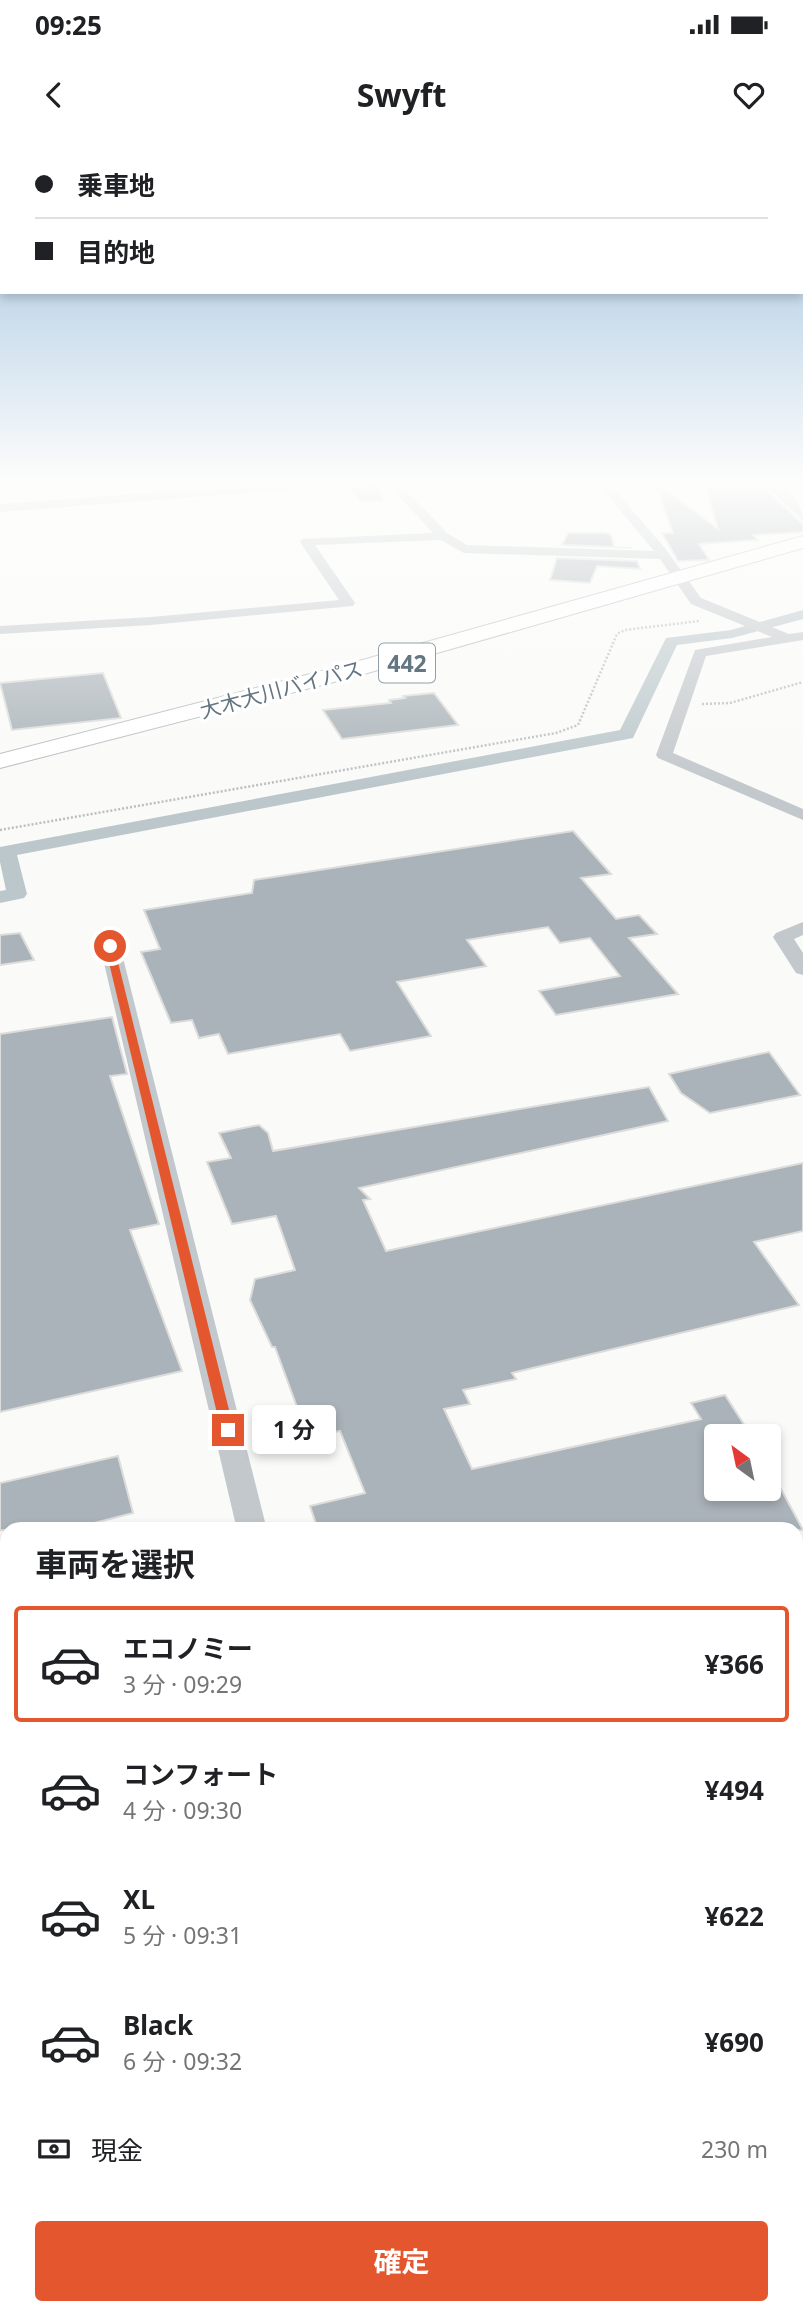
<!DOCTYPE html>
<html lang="ja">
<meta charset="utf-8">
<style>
:root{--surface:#fff;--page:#f6f6f6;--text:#202124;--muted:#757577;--line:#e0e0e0;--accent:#e4572e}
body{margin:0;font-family:"Noto Sans","Noto Sans JP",sans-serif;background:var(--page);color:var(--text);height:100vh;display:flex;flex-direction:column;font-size:26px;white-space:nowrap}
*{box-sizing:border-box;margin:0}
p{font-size:23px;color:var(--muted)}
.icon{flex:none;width:38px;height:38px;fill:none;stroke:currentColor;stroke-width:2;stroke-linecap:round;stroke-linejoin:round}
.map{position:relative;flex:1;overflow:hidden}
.sheet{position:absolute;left:0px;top:1382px;width:803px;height:793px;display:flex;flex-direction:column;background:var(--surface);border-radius:21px 21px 0 0;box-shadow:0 4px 10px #0003}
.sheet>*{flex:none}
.hud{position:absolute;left:0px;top:0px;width:803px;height:154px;box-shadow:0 4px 10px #0003;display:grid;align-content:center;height:154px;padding:0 35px;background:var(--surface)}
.needle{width:46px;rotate:327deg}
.tools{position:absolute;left:704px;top:1284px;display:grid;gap:14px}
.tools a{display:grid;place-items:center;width:77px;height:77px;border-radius:7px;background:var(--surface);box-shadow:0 4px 10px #0003;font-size:35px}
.end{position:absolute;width:32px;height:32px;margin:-16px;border:9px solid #e4572e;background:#fff;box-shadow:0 0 0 4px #fff}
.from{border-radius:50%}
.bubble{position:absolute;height:49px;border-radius:7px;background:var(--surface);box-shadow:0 4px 10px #0003;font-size:23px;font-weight:700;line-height:49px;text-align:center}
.hud b{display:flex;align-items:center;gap:24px;height:66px;font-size:26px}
.hud b+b{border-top:2px solid var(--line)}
.hud i{width:18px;height:18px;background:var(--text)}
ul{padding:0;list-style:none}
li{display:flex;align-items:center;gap:21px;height:116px;margin:0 14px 10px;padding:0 21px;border:4px solid transparent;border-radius:7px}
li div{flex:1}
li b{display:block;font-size:26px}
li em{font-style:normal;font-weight:700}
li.selected{border-color:var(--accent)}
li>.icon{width:63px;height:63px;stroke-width:1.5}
h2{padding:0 35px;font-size:32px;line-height:84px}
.pay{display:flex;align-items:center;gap:18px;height:77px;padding:0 35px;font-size:26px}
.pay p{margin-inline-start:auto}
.action{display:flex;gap:14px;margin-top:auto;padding:14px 35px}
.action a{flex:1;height:80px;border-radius:7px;background:var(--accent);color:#fff;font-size:28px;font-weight:700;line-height:80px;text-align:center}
.status{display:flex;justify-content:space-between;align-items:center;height:49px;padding:0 35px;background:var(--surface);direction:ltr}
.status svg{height:19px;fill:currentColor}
header{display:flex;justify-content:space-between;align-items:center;height:91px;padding:0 35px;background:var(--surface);font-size:32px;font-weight:700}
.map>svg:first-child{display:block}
</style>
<div class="status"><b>09:25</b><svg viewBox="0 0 49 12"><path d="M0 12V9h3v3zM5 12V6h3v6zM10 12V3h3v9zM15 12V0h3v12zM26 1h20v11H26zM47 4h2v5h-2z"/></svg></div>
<header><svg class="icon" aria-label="back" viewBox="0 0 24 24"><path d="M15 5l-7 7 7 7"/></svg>Swyft<svg class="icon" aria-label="heart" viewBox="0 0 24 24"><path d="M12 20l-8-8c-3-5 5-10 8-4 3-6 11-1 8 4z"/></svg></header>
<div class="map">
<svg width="803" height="2175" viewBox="0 0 803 2175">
<rect width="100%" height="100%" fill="#fafaf8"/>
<!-- water -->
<path fill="#bbc7cb" d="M803,1946V2024L796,2027V1949Z
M293,2168H498L481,2175H277Z"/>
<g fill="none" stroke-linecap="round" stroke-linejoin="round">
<!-- canal -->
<path fill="#bbc7cb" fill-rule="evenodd" d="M803,470V479L732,498L677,505L633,598L17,715L27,754L24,758L0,763V751L6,750L0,722V707L620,590L666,498L731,490Z"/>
</g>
<!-- building -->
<path fill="#aab3b9" stroke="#dcdcda" stroke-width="2" d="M369,341H375L384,361L361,362L350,347L362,346Z
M655,342L718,389L706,346H762L803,384V392L753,395L758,400L699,404L709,420L678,421L662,393H673Z
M568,393H606L611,395L614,407L632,408L562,405Z
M557,418L637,421L640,429L597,426L590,443L550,440Z
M103,533L121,578L12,590L0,543Z
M434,553L458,585L342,599L323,570L391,563L389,560L405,558L403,556Z
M573,691L611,734L581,738L616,779L639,775L657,794L629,798L678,854L556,875L539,851L620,836L590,798L560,803L548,787L467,800L486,826L397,842L431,896L350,911L340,894L228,914L219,894L199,898L192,880L171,883L141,812L160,809L144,770L252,753L254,740Z
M20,793L34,820L0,825V795Z
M112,877L127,934L110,936L159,1084L130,1090L182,1231L0,1272V894Z
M769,912L800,955L710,973L681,953L669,934Z
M649,947L668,981L359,1048L370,1059L363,1060L386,1111L803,1023V1091L754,1102L799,1165L512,1233L516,1239L463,1250L470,1264L444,1269L472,1329L701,1279L691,1263L725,1255L752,1297H716V1349H781L803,1390H318L310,1366L365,1353L340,1291L308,1297L275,1207H272L250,1160L255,1139L295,1130L276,1076L232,1084L207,1022L231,1018L219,993L259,985L268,993L273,1011Z
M118,1316L133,1373L67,1390H0V1343Z"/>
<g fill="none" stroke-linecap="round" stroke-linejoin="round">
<defs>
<path id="highway" d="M803,396V408L357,536L0,628V614L341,526Z"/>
</defs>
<!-- highway casing -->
<use href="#highway" stroke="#b4b9bd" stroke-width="2"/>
<!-- path -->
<path stroke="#bbbfc2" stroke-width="2.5" stroke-dasharray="2 2" stroke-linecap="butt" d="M702,564L730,563L803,542
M0,690L556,593L578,585L617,494L625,490L699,481"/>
<!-- minor -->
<path fill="#c3c8cc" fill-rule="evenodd" d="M309,341H366L361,344L0,372V364Z
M385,341H397L447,393L467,405L654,411L596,341H607L665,408L701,458L789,494L803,492V500L706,516L673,613L803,669V680L658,618L656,615L695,510L772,497L691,464L660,419L464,413L441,400L315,405L355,463L353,466L151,485L0,494V486L151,477L339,460L300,402L302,399L433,393Z
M761,341C781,341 803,359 803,381Z
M803,782V795L794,799L803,813V835L796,833L773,797L776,793Z
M110,800L120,806L267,1390H237L100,806Z
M803,1767V1801L796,1803V1768Z"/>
<!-- highway -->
<use href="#highway" fill="#fff" fill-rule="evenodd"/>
</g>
<!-- sky -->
<linearGradient id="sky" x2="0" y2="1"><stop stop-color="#96bcdc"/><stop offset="0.53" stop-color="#fdfdfc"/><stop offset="1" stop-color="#fdfdfc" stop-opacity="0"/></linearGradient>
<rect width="803" height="646" fill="url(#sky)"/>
<!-- route -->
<path fill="#e4572e" d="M110,804L114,806L234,1290L228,1295L221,1290L105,806Z"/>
<g text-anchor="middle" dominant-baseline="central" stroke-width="7" stroke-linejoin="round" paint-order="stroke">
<!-- far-street labels -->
<g font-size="21" fill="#657683" stroke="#fff">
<text transform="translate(281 549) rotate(-15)">大木大川バイパス</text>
</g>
<!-- shield labels -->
<rect fill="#fff" stroke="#939fa8" stroke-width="2" x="379" y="503.5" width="56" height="39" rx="5"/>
<g font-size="23" font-weight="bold" fill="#657683">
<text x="407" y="523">442</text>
</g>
</g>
</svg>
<div class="tools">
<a><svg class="needle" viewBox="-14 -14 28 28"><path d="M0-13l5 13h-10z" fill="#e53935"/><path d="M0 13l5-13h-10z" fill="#757577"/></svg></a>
</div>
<i class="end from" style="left:110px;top:806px"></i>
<i class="end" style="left:228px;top:1290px"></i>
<div class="bubble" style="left:252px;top:1265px;width:84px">1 分</div>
<div class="hud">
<b><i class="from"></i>乗車地</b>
<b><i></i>目的地</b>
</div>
<section class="sheet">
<h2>車両を選択</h2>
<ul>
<li class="selected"><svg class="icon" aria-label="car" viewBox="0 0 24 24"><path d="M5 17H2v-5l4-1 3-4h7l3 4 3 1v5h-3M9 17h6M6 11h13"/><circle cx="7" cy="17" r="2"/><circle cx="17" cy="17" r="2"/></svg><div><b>エコノミー</b><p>3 分 · 09:29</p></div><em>¥366</em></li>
<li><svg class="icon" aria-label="car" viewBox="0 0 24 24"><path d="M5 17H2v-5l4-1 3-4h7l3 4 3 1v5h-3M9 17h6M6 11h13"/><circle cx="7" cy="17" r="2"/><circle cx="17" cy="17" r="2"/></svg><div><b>コンフォート</b><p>4 分 · 09:30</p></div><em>¥494</em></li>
<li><svg class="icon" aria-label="car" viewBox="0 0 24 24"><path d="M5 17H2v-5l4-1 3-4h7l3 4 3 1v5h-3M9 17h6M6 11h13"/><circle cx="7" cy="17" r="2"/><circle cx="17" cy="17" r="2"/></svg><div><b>XL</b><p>5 分 · 09:31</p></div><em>¥622</em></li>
<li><svg class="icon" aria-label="car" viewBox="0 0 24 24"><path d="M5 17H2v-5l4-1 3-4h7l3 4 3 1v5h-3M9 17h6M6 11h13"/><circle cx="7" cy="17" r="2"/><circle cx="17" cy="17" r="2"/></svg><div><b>Black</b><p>6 分 · 09:32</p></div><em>¥690</em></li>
</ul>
<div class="pay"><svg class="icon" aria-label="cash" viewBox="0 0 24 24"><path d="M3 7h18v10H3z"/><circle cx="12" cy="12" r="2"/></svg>現金<p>230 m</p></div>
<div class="action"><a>確定</a></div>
</section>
</div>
